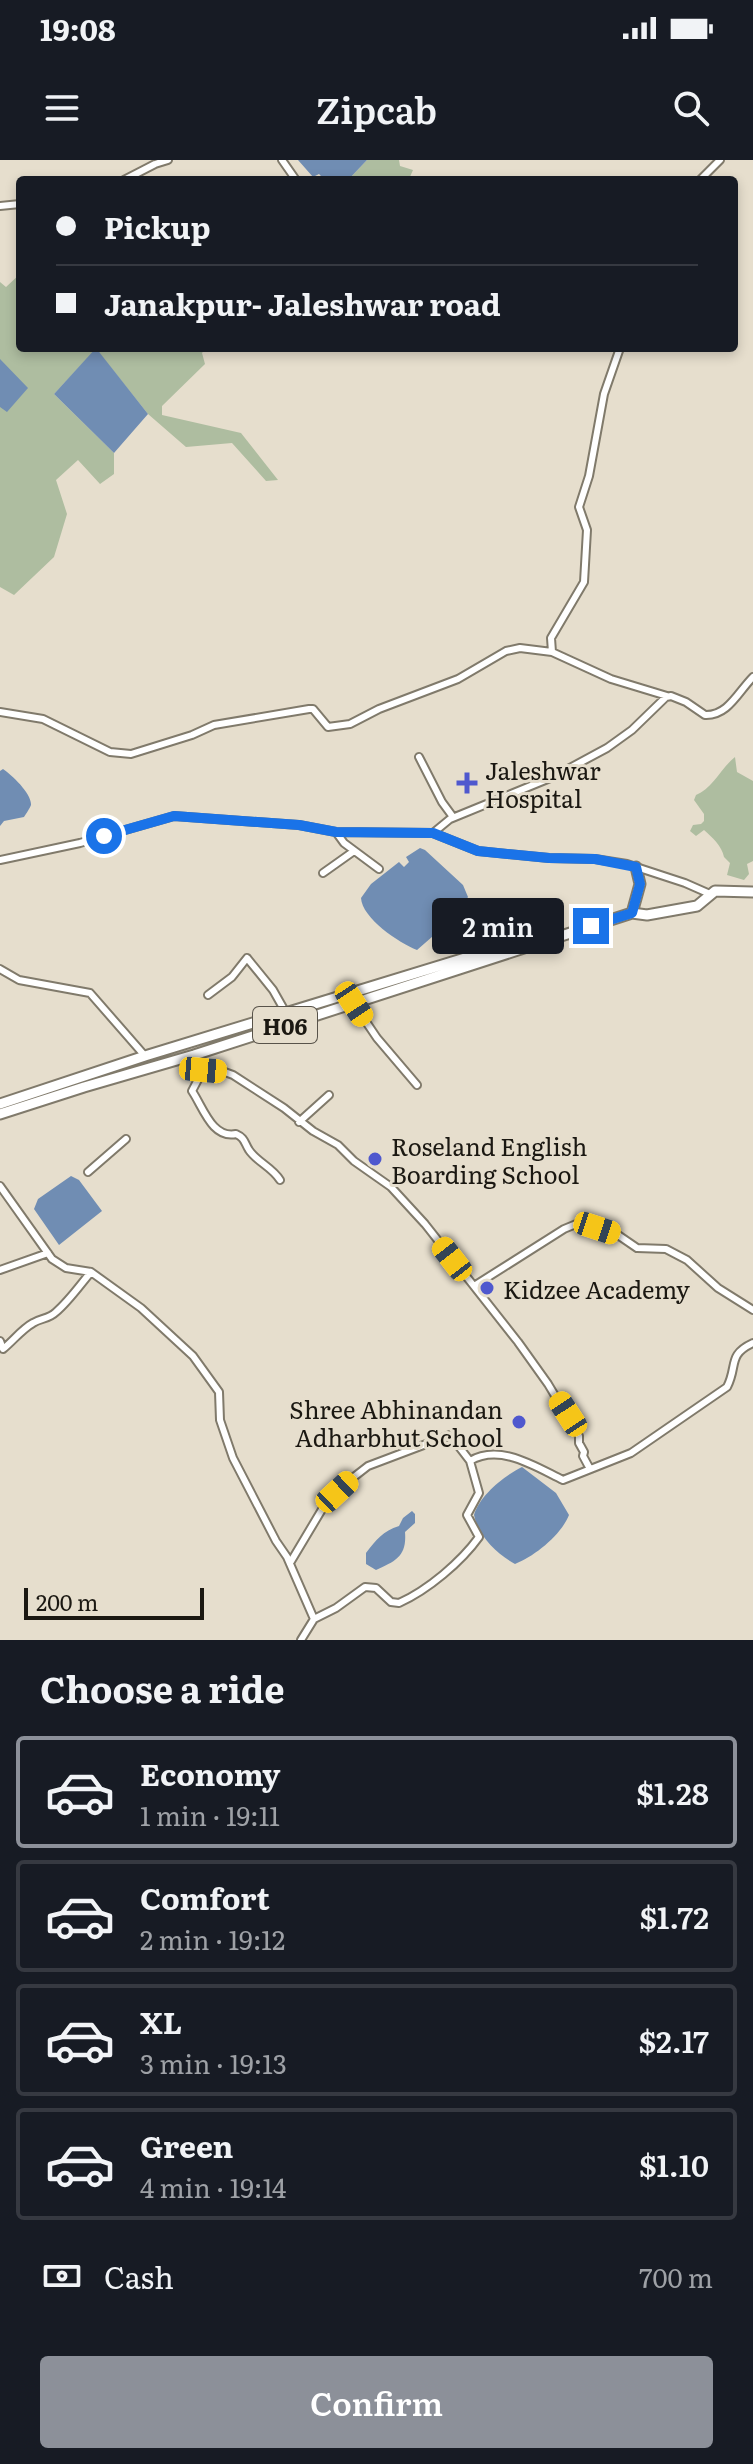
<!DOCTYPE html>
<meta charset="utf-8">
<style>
:root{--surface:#171b24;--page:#242831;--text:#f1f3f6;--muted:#9ea1a6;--line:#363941;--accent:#8c9099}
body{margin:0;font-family:Literata,serif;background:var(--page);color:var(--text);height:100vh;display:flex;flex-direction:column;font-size:30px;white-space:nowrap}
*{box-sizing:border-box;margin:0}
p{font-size:26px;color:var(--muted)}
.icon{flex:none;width:44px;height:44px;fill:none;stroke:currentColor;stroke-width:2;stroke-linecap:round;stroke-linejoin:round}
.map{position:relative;height:1480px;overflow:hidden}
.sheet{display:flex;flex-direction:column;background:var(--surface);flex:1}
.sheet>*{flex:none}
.hud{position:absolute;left:16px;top:16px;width:722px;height:176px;border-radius:8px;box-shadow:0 4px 12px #0003;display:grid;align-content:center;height:176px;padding:0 40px;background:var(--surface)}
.scale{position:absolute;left:24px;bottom:20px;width:180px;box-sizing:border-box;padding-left:8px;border:4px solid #1b1812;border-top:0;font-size:22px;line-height:28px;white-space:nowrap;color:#1b1812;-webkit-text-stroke:6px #e6decd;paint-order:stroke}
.end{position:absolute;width:36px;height:36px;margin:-18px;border:10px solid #1a73e8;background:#fff;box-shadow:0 0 0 4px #fff}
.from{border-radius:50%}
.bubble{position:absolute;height:56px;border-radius:8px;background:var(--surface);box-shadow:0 4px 12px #0003;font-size:26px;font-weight:600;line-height:56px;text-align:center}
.car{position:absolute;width:24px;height:48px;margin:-24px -12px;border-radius:10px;box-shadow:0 0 6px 2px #0007;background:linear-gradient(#f5c518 24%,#345 0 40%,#f5c518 0 76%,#345 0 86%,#f5c518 0)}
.hud b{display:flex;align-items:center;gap:28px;height:76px;font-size:30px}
.hud b+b{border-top:2px solid var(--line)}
.hud i{width:20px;height:20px;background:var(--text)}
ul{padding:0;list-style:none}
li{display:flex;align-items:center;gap:24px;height:112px;margin:0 16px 12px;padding:0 24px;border:4px solid var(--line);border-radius:8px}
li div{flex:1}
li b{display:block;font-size:30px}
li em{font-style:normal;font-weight:600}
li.active{border-color:var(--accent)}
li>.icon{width:72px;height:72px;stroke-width:1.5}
h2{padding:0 40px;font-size:36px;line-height:96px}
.pay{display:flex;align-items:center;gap:20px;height:88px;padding:0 40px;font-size:30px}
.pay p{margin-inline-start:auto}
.button{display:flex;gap:16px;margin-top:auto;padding:16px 40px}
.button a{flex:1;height:92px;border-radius:8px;background:var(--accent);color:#fff;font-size:32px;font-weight:600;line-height:92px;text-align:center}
.status{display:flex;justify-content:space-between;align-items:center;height:56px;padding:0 40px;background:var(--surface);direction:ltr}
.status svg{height:22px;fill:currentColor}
header{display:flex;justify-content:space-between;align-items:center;height:104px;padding:0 40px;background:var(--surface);font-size:36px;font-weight:600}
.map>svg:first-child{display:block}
</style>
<div class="status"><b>19:08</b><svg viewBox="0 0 49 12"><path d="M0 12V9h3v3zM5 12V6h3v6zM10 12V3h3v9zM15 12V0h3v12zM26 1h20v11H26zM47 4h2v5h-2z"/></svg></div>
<header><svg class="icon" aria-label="menu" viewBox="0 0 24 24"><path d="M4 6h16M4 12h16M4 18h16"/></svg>Zipcab<svg class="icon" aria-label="search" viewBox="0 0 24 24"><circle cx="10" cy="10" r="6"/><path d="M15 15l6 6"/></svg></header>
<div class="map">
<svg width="753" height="1480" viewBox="0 0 753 1480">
<rect width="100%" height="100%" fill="#e6decd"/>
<!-- green -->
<path fill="#aebda0" d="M367,0H399L400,6L413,10L409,19L348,20Z
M20,114V188H206L202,193L205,204L162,246V255L241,273L278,320L266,321L232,283L186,287L148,254L96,189L54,234L114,293V314L100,324L78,300L56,320L67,354L54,397L14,435L0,427V122L6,127Z
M735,597L737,612L753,621V701L747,704L749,714L744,720L727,715L730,703L724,697C722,686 712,677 704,670L696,676L690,671L693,665L701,664L704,661V654L694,640L696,635C712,629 722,607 735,597Z"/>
<!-- water -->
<path fill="#708db3" d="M298,0H367L348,20H325L319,14L313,17Z
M96,188L148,254L114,293L54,234Z
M0,199L28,228L7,252L0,247Z
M3,609C12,615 32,634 31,645C30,648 26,654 24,657L4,661L0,666V611Z
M420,688L425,690L463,725L468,737L456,756L417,790C399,783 362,758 361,738L371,724L399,702L404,707L409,702L406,697Z
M71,1016L79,1020L102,1051L59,1085L34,1049L38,1039Z
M522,1307L556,1333L569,1355C561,1375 535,1396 515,1404C497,1394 478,1376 474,1355C480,1335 504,1316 522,1307Z
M412,1351L415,1354V1363L405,1372C407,1396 396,1401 376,1410L366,1404V1393C376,1380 383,1371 399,1366L403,1358Z"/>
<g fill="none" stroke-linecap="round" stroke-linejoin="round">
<defs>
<path id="minor" d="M282,0L296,20
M124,20L155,4L168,0
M700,20L720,0
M0,46L20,44
M552,492L611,519L667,536
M0,552L43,559L110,592L131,594L192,575L214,565L309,549H313L328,567L350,564L379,549L458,519L506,491L520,488L552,492L551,478L584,422L587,370L579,347L589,316L604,234L620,188
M419,597L442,642L453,657
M336,672L344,683L379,709
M433,673L450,659L555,616L607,588L632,570L666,537L671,536L686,542L705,555C728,556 738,532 753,517
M0,700L80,683L174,656L299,665L336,672L433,673L478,691L549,698L595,699L627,704L685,723L710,734
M323,713L354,691
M0,809L19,820L90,833L145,896
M208,835L232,817L247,798L273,830L286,853
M354,844L377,878L417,925
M194,895L197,904L203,910L222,911L233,915L284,948L313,971L338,985L354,1001L391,1027L425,1064L518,1182L548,1224L579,1276V1283L584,1292L583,1296L590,1309
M203,910L192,931C203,947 212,979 236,974C245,978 244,982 249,990C257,1002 272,1007 280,1020
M299,962L329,935
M88,1012L126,979
M0,1026L52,1099L66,1108L91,1112L141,1148L193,1196L219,1232L220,1260L233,1298L276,1381L287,1397L314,1459
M0,1110L48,1093
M474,1126L564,1069L581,1062L618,1075L637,1088L666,1089L687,1100L718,1128L753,1150
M0,1181L3,1189C13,1181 22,1169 33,1163C41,1158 49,1159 56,1152C69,1141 80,1125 91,1112
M290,1403L327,1341L350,1320L368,1306L450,1275L470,1301
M301,1480L314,1459L336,1448L365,1427L376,1428L391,1442L399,1443C428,1430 461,1402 479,1377L467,1355L479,1333L470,1301C500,1283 536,1307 563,1320L631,1293L727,1227C738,1206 727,1195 753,1183"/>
<path id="highway" d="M632,753L640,724L636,707
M0,944L145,896L547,773
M0,954L84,927L194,895L632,753L647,755L697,746L715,731L753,732"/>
</defs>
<!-- minor casing -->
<use href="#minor" stroke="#807a6b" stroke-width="10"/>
<!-- highway casing -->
<use href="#highway" stroke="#807a6b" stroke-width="13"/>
<!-- minor -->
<use href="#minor" stroke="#fff" stroke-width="6"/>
<!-- highway -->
<use href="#highway" stroke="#fff" stroke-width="9"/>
</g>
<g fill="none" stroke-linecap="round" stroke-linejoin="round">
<!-- route -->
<path stroke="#1a73e8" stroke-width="10" d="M104,676L174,656L299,665L336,672L433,673L478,691L549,698L595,699L636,707L640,724L632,753L591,766"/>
</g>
<!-- markers -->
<g fill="#4f58ce" stroke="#e6decd" stroke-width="3">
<path d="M463 611h8v8h8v8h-8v8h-8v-8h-8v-8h8z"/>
<circle cx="375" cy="999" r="8"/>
<circle cx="487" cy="1128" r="8"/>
<circle cx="519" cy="1262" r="8"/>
</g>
<g text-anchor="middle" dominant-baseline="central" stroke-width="6" stroke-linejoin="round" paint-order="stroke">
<!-- shield labels -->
<rect fill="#e6decd" stroke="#58534a" stroke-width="2" x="253" y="847" width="64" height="36" rx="6"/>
<g font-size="22" font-weight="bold" fill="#1b1812">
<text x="285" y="865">H06</text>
</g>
<!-- poi labels -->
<g font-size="24" fill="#1b1812" stroke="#e6decd" text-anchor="start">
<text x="485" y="609">Jaleshwar<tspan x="485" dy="28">Hospital</tspan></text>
<text x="391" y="985">Roseland English<tspan x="391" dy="28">Boarding School</tspan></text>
<text x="503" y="1128">Kidzee Academy</text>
<text x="503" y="1248" text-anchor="end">Shree Abhinandan<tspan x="503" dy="28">Adharbhut School</tspan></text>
</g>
</g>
</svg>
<div class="scale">200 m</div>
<i class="end from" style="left:104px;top:676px"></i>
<i class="end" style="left:591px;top:766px"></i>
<div class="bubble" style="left:432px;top:738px;width:132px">2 min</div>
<i class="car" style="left:354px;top:844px;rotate:147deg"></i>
<i class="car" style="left:203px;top:910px;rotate:95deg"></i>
<i class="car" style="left:597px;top:1068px;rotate:108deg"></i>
<i class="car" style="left:452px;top:1099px;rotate:322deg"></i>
<i class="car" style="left:568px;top:1254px;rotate:327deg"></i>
<i class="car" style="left:337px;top:1332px;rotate:47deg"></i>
<div class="hud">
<b><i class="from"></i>Pickup</b>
<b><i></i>Janakpur- Jaleshwar road</b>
</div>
</div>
<section class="sheet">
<h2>Choose a ride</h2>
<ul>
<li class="active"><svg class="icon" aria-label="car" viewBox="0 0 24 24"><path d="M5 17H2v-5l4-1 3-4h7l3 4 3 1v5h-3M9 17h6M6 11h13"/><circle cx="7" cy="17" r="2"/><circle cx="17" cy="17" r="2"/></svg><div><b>Economy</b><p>1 min · 19:11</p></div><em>$1.28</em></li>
<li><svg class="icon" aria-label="car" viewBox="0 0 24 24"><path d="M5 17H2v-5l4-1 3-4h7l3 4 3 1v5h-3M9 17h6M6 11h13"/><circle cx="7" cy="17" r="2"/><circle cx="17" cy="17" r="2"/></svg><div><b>Comfort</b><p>2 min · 19:12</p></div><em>$1.72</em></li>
<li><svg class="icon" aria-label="car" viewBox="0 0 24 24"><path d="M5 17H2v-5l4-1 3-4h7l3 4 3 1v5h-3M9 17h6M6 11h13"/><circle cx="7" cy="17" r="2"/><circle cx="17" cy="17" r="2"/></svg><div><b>XL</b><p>3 min · 19:13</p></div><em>$2.17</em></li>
<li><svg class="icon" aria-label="car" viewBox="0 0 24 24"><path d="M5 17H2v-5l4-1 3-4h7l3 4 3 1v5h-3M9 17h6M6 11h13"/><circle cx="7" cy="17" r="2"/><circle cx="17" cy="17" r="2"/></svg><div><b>Green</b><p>4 min · 19:14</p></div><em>$1.10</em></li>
</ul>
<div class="pay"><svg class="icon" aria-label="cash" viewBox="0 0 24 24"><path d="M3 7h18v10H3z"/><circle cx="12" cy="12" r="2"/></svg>Cash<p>700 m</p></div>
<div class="button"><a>Confirm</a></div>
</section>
